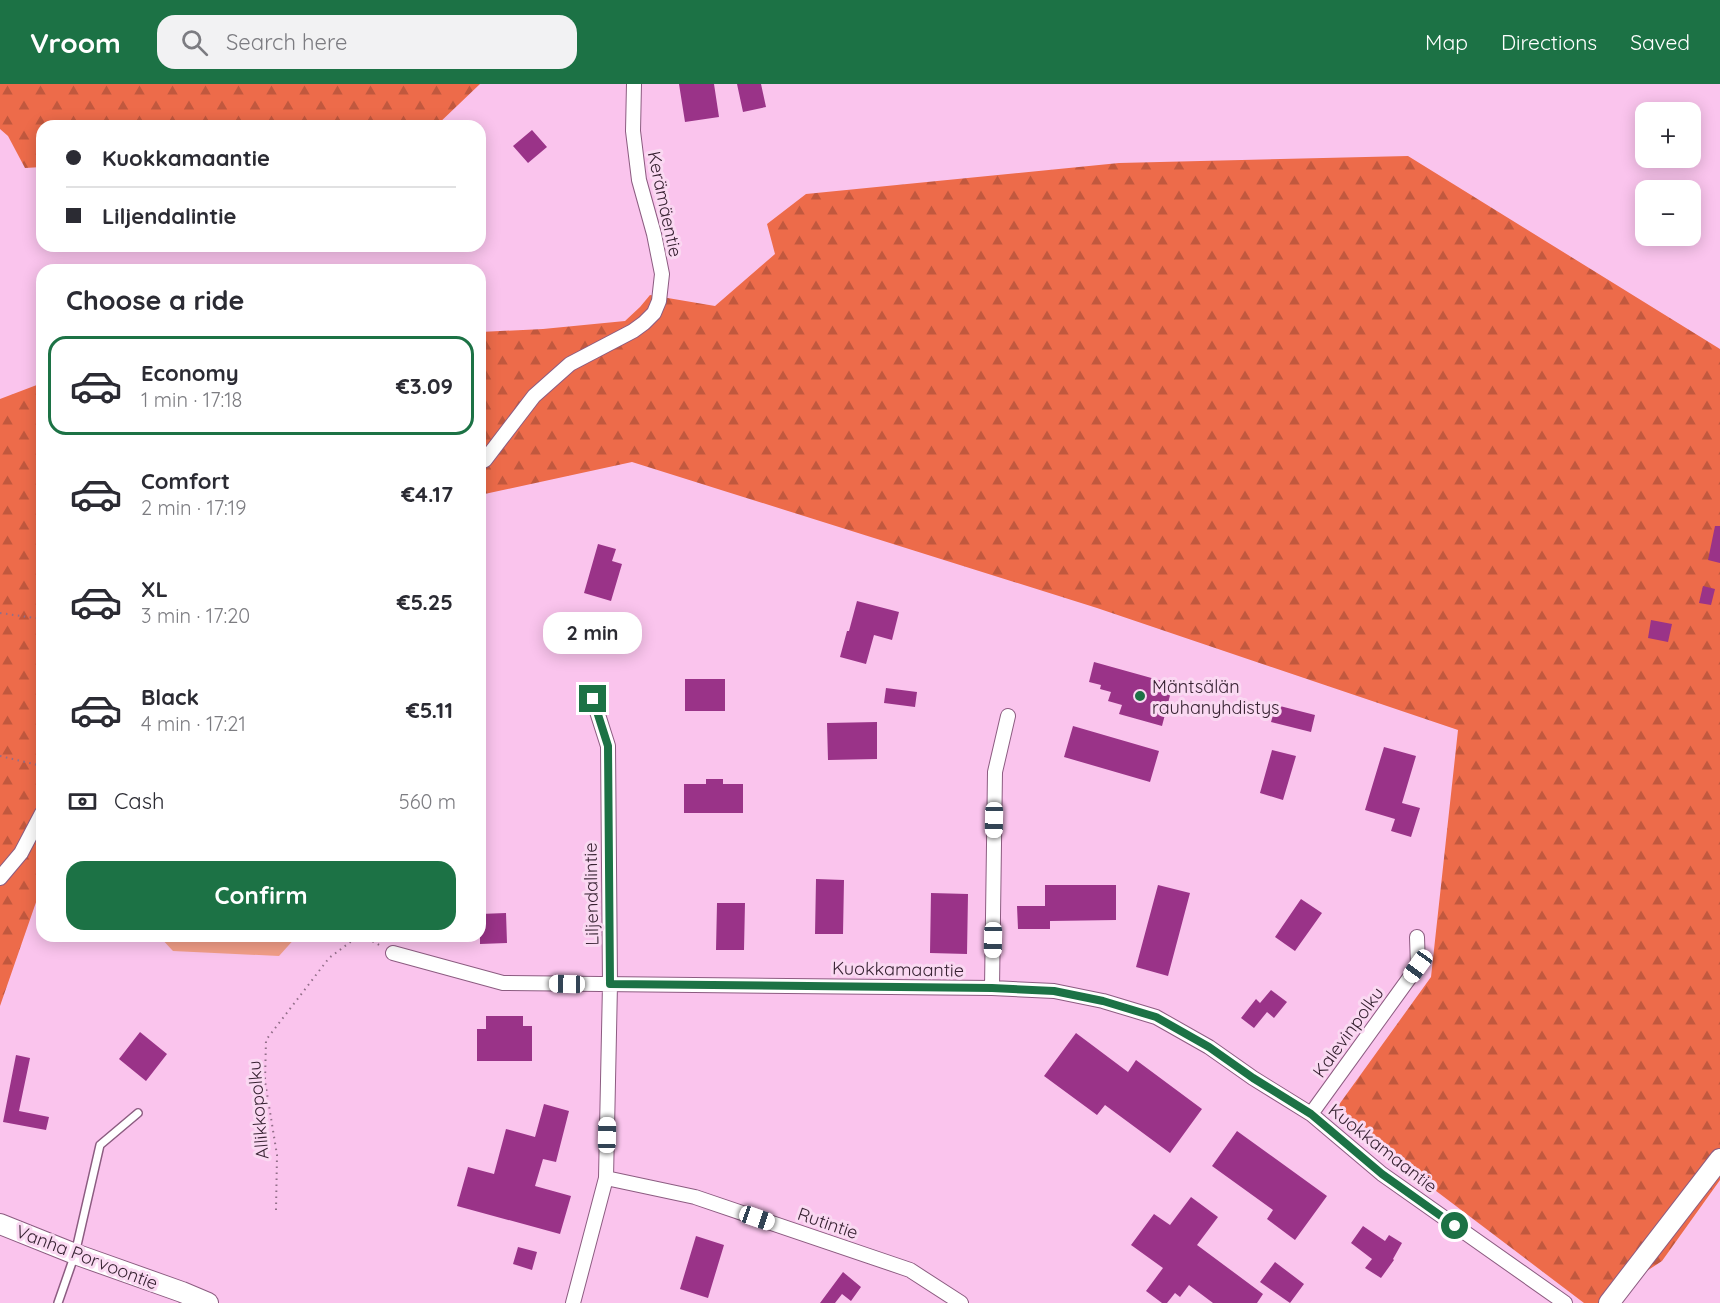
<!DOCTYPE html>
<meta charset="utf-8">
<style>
:root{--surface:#fff;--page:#f2f2f3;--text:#2b2b33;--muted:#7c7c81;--line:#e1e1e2;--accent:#1c7245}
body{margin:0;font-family:Quicksand,sans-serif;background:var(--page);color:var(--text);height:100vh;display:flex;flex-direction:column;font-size:22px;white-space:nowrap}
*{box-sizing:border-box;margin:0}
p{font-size:20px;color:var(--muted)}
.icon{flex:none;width:33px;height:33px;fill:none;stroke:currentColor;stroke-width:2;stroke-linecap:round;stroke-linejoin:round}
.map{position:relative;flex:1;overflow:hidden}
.side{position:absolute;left:36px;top:180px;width:450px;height:678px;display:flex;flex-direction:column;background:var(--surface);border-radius:18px;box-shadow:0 3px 15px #0003}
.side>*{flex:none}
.top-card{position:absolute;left:36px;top:36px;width:450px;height:132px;border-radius:18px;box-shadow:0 3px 15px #0003;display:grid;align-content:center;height:132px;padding:0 30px;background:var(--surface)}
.fabs{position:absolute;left:1635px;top:18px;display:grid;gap:12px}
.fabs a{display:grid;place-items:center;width:66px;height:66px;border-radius:12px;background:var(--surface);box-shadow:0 3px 15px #0003;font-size:30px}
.end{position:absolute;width:27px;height:27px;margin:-14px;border:8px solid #1c7245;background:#fff;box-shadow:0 0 0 3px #fff}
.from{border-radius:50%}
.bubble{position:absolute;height:42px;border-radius:18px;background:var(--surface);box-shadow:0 3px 15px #0003;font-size:20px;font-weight:700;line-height:42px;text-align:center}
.car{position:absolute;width:18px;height:36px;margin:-18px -9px;border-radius:8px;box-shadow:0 0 4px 2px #0007;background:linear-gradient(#fff 24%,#345 0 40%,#fff 0 76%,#345 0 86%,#fff 0)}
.top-card b{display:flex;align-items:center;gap:21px;height:57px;font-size:22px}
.top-card b+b{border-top:2px solid var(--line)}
.top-card i{width:15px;height:15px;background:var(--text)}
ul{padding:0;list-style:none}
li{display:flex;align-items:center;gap:18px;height:99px;margin:0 12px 9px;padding:0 18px;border:3px solid transparent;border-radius:18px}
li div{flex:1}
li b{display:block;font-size:22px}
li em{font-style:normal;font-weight:700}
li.selected{border-color:var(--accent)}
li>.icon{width:54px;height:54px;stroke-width:1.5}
h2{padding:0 30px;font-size:27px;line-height:72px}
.pay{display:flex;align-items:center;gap:15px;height:66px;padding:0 30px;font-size:22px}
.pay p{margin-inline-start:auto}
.action{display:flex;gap:12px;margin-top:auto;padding:12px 30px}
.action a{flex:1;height:69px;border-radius:18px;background:var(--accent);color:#fff;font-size:24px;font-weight:700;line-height:69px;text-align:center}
header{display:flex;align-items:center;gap:36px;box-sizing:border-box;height:84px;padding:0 30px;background:var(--accent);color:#fff}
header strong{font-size:28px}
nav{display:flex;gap:33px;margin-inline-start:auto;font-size:21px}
.search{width:420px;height:54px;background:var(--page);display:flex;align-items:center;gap:15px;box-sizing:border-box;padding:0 21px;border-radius:18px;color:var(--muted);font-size:22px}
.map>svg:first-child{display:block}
</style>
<header>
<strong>Vroom</strong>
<div class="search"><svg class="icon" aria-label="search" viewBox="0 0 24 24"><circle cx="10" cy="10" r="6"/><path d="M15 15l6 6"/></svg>Search here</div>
<nav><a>Map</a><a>Directions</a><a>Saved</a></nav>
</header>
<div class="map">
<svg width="1720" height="1219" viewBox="0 0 1720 1219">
<defs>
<pattern id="forest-firs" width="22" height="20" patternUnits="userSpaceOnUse" patternTransform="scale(1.5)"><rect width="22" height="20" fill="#ed6b4a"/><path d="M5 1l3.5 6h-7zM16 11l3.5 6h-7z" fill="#c1583e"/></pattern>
</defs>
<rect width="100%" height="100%" fill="#fac4ed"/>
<!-- grass -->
<path fill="#f29e88" d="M159,852H297L279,872L173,867Z"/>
<!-- forest -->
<path fill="url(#forest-firs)" d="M0,0H480L436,42H42V83L25,84L8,52L0,45Z
M1408,72L1720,265V1096L1662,1177L1598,1219H1584L1333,1029L1431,893L1458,646L1097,524L632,378L480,411V248L543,245L625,237L640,223L650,211L715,222L775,170L767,140L806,110L1119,79Z
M42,299V801L0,922V315Z"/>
<!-- building -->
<path fill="#9a3388" d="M679,0H714L719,33L685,38Z
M737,0H761L766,23L743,28Z
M532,46L547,63L528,79L513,62Z
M1715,442H1720V479L1708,476Z
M598,460L616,465L612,477L622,480L611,517L584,509Z
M1703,502L1715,505L1711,521L1699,519Z
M857,517L899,528L892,556L874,551L866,580L840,573L847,547H849Z
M1651,536L1672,540L1668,558L1648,554Z
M1094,578L1173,600L1162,642L1119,630L1122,621L1108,617L1111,608L1100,605L1101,601L1089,598Z
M685,595H725V627H685Z
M886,604L917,608L915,623L884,619Z
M1276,621L1315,631L1311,648L1271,638Z
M877,638V675L828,676L827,639Z
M1073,642L1159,667L1150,698L1064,673Z
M1384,663L1416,672L1402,719L1420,724L1411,753L1391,747L1395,735L1365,726Z
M1272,666L1296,672L1283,716L1260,709Z
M706,695H723V700H743V729H684V700H706Z
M816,795L844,796L843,850H815Z
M1045,801H1116V836L1050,837V845H1018L1017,822H1045Z
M1158,801L1190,809L1168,892L1136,883Z
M931,809L968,810L967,870L930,869Z
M1301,815L1322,829L1295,867L1275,853Z
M717,819H745L744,866H716Z
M506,829L507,859L480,860V830Z
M1271,906L1287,918L1274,934L1267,928L1254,944L1241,934L1256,915L1260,919Z
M486,932H523V942H532V977H477V945H486Z
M140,948L167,970L146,997L119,975Z
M1076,949L1128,988L1136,976L1202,1025L1170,1069L1105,1021L1097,1031L1044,992Z
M16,971L30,974L19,1027L49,1033L46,1046L3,1038Z
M544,1020L569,1027L556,1078L543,1075L535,1102L571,1112L560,1150L457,1122L468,1083L494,1090L506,1045L535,1053Z
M1237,1047L1327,1112L1295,1156L1267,1135L1273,1126L1212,1082Z
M1191,1113L1218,1133L1197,1161L1263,1210L1257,1219H1213L1189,1201L1180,1213L1175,1209L1167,1219H1162L1146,1207L1163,1184L1131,1161L1154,1130L1170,1141Z
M1363,1142L1385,1157L1389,1151L1402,1159L1393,1175L1394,1176L1381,1194L1365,1184L1372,1175L1351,1159Z
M696,1152L724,1161L708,1214L680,1205Z
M518,1163L537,1168L532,1186L513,1180Z
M1275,1178L1304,1200L1290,1219L1260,1198Z
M843,1188L861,1203L851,1217L842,1210L835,1219H820Z"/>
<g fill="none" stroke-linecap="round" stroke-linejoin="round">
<defs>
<path id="lane" d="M58,1219L75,1170L100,1061L138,1029"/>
<path id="street" d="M480,378L485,376L534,312L570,280L633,247L644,239L654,229L659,217L662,190L654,150L639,96L633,47L634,0
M0,794L21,769L42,729
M393,869L503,899L992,904L1054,907L1103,917L1156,933L1209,963L1253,994L1311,1030L1382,1090L1565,1219
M992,904L995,688L1008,632
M1311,1030L1418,882L1417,853
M606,1094L695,1113L910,1186L961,1219
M573,1219L606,1094L610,900L608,662L593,615"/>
<path id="secondary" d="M0,1140L75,1170L182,1208L208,1219
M1609,1219L1720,1075"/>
</defs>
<!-- lane casing -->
<use href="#lane" stroke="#8c5c81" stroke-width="10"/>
<!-- street casing -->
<use href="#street" stroke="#8c5c81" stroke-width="16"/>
<!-- secondary casing -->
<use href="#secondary" stroke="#8c5c81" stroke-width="22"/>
<!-- path -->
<path stroke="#926e89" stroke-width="2" stroke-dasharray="1.5 4.5" stroke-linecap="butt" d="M0,529L42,535
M0,672L42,682
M276,1126L277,1071L265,997L266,956L329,874L353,856L372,857L381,862"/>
<!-- lane -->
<use href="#lane" stroke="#fff" stroke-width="7"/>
<!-- street -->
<use href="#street" stroke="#fff" stroke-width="14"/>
<!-- secondary -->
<use href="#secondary" stroke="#fff" stroke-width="20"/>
</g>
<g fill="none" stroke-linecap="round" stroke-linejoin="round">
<!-- route -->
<path stroke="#1c7245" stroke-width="8" d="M593,615L608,662L610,900L992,904L1054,907L1103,917L1156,933L1209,963L1253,994L1311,1030L1382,1090L1455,1142"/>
</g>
<!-- markers -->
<circle fill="#1c7245" stroke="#fad9f2" stroke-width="2" cx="1140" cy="612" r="6"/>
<g text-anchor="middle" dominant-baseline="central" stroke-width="6" stroke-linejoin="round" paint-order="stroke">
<!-- street labels -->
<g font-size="18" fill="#372232" stroke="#fad9f2">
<text transform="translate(665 120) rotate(78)">Kerämäentie</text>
<text transform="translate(591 810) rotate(-91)">Liljendalintie</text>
<text transform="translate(898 885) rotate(1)">Kuokkamaantie</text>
<text transform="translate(1348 948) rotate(-54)">Kalevinpolku</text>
<text transform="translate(258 1026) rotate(-95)">Allikkopolku</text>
<text transform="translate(1383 1064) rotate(38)">Kuokkamaantie</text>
<text transform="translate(828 1139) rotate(19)">Rutintie</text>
<text transform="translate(87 1173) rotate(21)">Vanha Porvoontie</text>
</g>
<!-- poi labels -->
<g font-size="18" fill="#372232" stroke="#fad9f2" text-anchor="start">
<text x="1152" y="602">Mäntsälän<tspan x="1152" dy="21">rauhanyhdistys</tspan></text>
</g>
</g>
</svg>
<div class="fabs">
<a>+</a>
<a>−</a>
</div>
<i class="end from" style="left:1455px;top:1142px"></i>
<i class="end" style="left:593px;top:615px"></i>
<div class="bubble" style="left:543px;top:528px;width:99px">2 min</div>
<i class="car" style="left:994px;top:736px;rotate:181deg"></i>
<i class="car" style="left:993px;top:856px;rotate:181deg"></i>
<i class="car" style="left:1418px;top:882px;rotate:216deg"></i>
<i class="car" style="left:567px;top:900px;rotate:271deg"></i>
<i class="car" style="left:607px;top:1051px;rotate:1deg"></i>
<i class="car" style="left:757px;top:1134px;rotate:109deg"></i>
<div class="top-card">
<b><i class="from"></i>Kuokkamaantie</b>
<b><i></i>Liljendalintie</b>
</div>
<section class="side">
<h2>Choose a ride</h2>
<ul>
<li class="selected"><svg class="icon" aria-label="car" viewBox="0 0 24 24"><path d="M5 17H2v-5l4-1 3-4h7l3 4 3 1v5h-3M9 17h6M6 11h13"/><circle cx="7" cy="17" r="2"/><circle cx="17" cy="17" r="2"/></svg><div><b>Economy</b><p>1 min · 17:18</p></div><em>€3.09</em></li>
<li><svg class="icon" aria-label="car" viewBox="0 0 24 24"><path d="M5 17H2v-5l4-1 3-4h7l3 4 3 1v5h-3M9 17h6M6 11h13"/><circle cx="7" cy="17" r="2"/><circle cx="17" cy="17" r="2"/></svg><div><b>Comfort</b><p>2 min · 17:19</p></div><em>€4.17</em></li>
<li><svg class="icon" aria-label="car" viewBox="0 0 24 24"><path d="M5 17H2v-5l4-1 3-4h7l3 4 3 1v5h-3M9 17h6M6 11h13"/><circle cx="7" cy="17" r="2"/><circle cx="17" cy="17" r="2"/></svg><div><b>XL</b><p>3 min · 17:20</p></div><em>€5.25</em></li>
<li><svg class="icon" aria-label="car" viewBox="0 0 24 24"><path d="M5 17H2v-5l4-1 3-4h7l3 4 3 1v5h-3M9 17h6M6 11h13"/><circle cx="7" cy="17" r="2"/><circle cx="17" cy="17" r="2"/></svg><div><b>Black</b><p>4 min · 17:21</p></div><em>€5.11</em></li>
</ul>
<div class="pay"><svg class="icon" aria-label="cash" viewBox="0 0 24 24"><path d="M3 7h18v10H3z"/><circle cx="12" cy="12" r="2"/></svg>Cash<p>560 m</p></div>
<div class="action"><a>Confirm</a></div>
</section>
</div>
